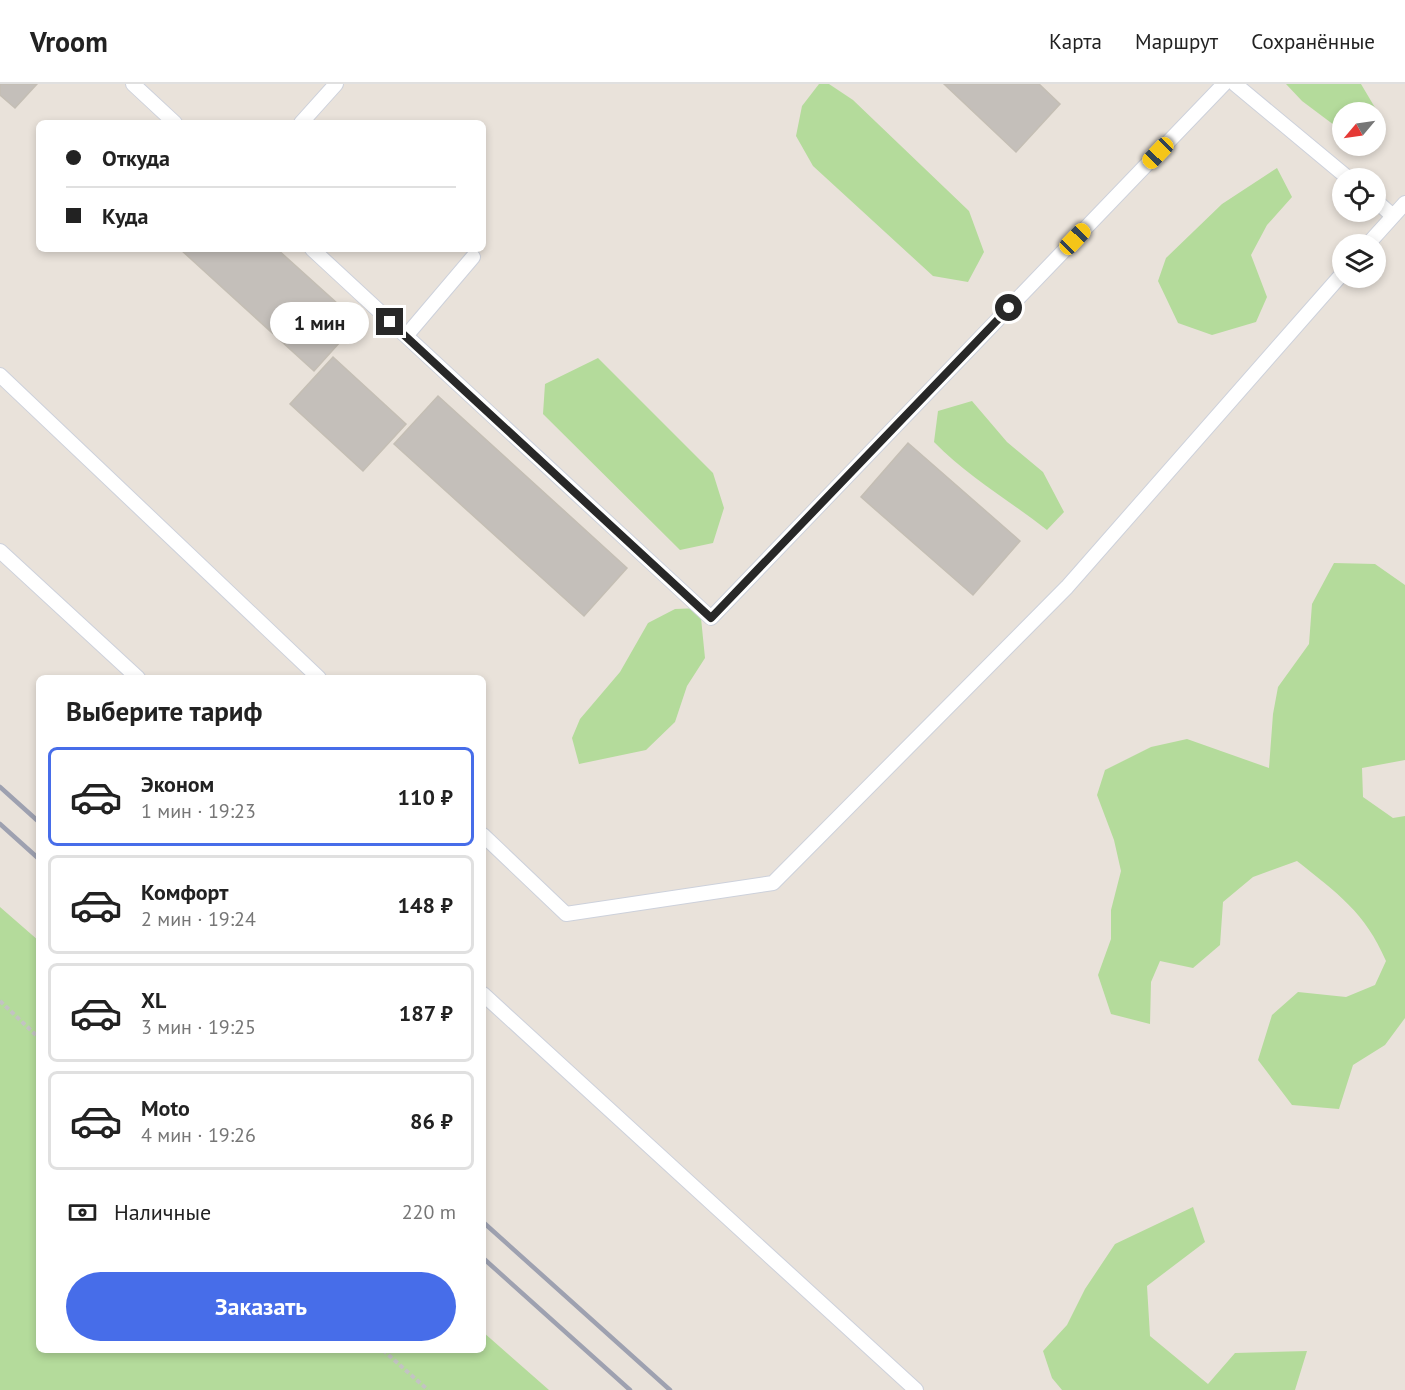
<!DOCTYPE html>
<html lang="ru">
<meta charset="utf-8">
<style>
:root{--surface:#fff;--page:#f6f6f6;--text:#222;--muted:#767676;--line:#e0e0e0;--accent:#476de9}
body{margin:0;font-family:"PT Sans",sans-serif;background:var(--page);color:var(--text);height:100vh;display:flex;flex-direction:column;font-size:22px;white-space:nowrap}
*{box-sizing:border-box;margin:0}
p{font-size:20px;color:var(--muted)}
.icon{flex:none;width:33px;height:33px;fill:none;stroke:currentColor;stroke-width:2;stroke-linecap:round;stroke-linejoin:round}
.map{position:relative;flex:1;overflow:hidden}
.side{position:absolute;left:36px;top:591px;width:450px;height:678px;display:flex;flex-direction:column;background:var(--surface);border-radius:9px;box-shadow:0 3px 9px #0003}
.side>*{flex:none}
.hud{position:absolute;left:36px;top:36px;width:450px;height:132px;border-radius:9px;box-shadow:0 3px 9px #0003;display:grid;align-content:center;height:132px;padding:0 30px;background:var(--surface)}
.needle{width:39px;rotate:241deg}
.fabs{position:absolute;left:1332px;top:18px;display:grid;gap:12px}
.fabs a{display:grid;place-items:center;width:54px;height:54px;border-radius:50%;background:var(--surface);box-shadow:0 3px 9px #0003;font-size:30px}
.end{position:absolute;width:27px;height:27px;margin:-14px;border:8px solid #282828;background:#fff;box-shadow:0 0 0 3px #fff}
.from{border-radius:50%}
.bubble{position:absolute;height:42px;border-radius:21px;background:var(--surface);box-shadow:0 3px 9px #0003;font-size:20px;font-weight:600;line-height:42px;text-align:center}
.car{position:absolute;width:18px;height:36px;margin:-18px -9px;border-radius:8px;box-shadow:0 0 4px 2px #0007;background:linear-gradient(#f5c518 24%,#345 0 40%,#f5c518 0 76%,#345 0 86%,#f5c518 0)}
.hud b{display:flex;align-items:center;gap:21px;height:57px;font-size:22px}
.hud b+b{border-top:2px solid var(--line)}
.hud i{width:15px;height:15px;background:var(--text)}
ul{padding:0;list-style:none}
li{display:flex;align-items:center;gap:18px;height:99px;margin:0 12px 9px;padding:0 18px;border:3px solid var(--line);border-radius:9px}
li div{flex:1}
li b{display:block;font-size:22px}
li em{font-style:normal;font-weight:600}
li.active{border-color:var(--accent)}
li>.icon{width:54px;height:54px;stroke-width:1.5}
h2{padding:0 30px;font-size:27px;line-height:72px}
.pay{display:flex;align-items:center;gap:15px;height:66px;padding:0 30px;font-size:22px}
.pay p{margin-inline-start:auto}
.action{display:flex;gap:12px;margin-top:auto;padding:12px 30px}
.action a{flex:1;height:69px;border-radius:36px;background:var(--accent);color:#fff;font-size:24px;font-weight:600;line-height:69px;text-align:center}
header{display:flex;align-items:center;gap:36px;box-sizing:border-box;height:84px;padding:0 30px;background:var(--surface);border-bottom:2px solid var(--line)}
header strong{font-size:28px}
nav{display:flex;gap:33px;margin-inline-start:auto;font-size:21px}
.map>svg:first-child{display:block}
</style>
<header>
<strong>Vroom</strong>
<nav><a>Карта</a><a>Маршрут</a><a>Сохранённые</a></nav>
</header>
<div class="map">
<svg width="1405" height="1306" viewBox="0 0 1405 1306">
<rect width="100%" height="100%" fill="#e9e2da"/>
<!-- green -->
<path fill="#b4db9b" d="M819,0H829L853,16L969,127L984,168L968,198L933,192L813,82L796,52L802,22Z
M1286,0H1361L1377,27L1342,28V44H1338L1302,17Z
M1277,84L1292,113L1267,141L1251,171L1267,213L1256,238L1212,251L1178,239L1158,197L1166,174L1222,120Z
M598,274L713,389L724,424L713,459L680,466L543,330L545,300Z
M972,317L1007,358L1043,388L1064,428L1047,446C1009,416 968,393 934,358L938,327Z
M1334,479L1375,480L1405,501V676L1362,684L1363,713L1393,734L1405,732V934L1385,961L1353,981L1339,1025L1292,1021L1258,976L1272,931L1298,908L1346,913L1375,901L1386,877C1365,828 1337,809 1297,777L1253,793L1223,818L1220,861L1193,884L1160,877L1151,898L1150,940L1111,930L1098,891L1111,855V826L1121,787L1114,756L1097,711L1105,686L1151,663L1187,655L1269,684L1273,630L1278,603L1309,560L1312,520Z
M700,524L705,574L687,602L675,638L646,666L579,680L572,654L580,635L620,588L648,539L675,525Z
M0,823L39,857V1266H483V1248L549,1306H0Z
M1193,1123L1205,1158L1147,1202L1150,1252L1208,1300L1235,1269L1307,1267L1295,1306H1062L1052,1294L1043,1267L1067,1241L1085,1205L1115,1160Z"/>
<!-- building -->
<path fill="#c4bfba" stroke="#c4beb4" stroke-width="1.5" d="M0,0H37L15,24L0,11Z
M944,0H1039L1060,20L1016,68Z
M180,165H277L358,238L314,287Z
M333,273L406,340L363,387L290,320Z
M438,312L627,484L584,532L394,360Z
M908,359L1020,457L973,511L861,413Z"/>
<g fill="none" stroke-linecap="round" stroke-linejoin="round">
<defs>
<path id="lane" d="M133,0L175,39
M1235,0L1348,94
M301,39L336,0
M1376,117L1393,132
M1368,160L1405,119
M312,165L711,534L1224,0
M406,252L473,173
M0,291L319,594
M0,467L138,594
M483,751L566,830L773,799L1067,503L1342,190
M483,910L916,1306"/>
</defs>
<!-- lane casing -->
<use href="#lane" stroke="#cdd1db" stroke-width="16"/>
<!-- path -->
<path stroke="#c3c3c3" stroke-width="4" stroke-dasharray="4.5 3" stroke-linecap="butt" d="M0,917L39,954
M383,1266L428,1306"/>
<!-- lane -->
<use href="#lane" stroke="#fff" stroke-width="14"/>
<!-- rail -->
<path stroke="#9ea1b0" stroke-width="4.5" d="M0,703L39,738
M0,740L39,775
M483,1138L670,1306
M483,1174L630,1306"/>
</g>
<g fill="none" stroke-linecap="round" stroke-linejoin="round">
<!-- route -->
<path stroke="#282828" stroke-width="8" d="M390,238L711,534L1009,224"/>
</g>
</svg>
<div class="fabs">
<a><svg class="needle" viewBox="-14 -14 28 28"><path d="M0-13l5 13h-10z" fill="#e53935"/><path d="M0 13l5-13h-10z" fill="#767676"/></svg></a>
<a><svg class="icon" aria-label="locate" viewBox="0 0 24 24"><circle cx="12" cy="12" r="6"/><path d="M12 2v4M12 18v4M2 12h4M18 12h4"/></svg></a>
<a><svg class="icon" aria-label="layers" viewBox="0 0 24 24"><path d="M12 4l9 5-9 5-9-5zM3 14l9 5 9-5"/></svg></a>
</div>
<i class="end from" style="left:1009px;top:224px"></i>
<i class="end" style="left:390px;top:238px"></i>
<div class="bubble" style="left:270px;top:218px;width:99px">1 мин</div>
<i class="car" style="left:1158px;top:69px;rotate:224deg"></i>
<i class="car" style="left:1075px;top:155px;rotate:44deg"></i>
<div class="hud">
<b><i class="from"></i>Откуда</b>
<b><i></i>Куда</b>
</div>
<section class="side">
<h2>Выберите тариф</h2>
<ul>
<li class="active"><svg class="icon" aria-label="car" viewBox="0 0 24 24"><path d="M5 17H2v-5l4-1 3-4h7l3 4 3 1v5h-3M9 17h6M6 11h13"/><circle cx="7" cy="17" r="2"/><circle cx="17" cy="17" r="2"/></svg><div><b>Эконом</b><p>1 мин · 19:23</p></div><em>110 ₽</em></li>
<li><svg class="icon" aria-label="car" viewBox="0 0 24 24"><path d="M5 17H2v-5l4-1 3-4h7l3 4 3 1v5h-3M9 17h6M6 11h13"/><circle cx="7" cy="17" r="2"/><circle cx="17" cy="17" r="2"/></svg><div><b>Комфорт</b><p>2 мин · 19:24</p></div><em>148 ₽</em></li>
<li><svg class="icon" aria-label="car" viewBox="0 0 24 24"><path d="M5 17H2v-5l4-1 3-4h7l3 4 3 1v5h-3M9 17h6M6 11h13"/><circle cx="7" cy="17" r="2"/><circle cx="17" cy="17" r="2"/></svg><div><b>XL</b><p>3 мин · 19:25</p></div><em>187 ₽</em></li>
<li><svg class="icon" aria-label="car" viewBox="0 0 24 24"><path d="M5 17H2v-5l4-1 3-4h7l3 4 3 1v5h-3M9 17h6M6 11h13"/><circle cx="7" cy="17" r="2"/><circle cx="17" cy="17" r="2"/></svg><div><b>Moto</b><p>4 мин · 19:26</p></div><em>86 ₽</em></li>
</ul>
<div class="pay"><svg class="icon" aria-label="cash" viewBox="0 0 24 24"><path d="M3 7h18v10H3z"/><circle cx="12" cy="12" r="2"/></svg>Наличные<p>220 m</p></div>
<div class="action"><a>Заказать</a></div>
</section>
</div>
